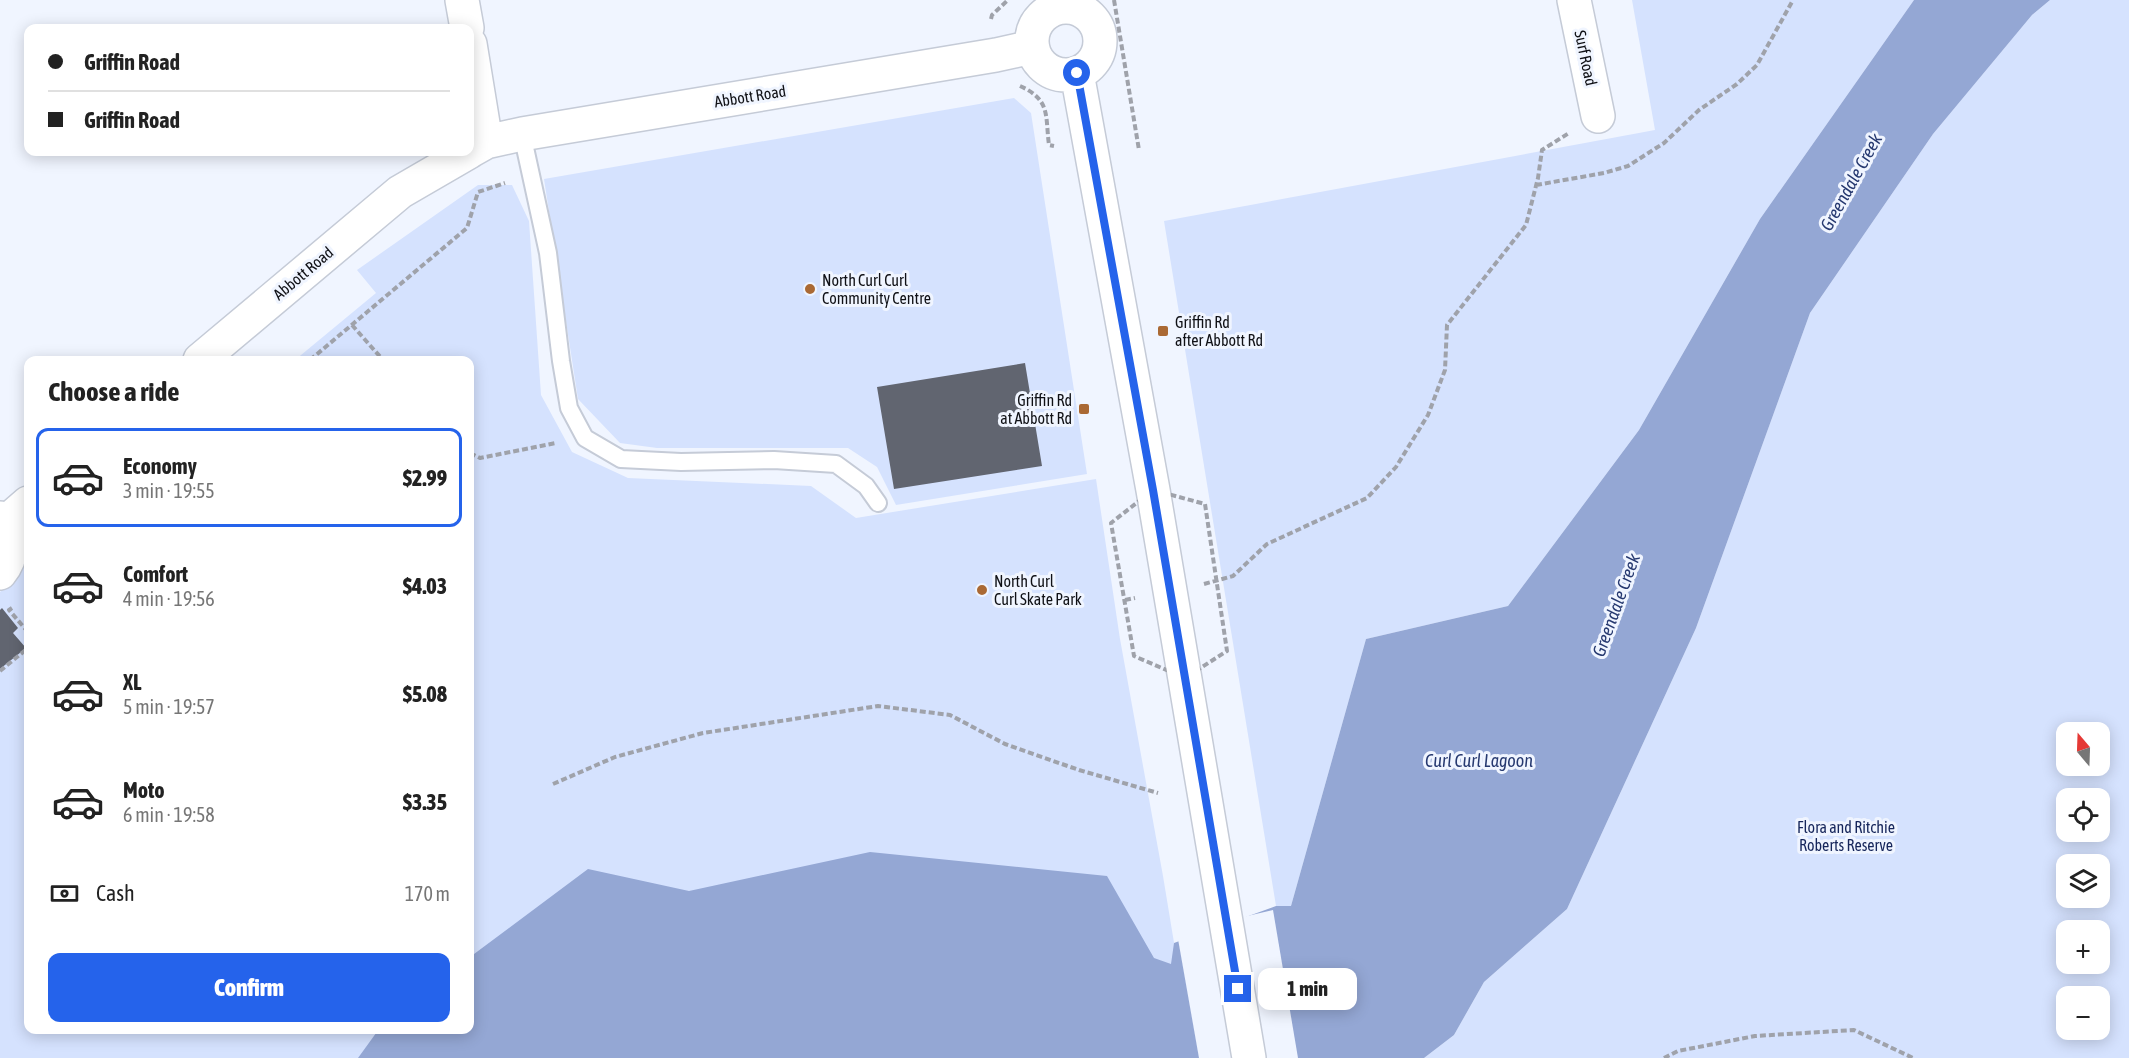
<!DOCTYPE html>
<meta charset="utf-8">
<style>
:root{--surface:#fff;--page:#f6f6f6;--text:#222;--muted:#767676;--line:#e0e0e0;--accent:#2563eb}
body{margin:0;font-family:"Asap Condensed",sans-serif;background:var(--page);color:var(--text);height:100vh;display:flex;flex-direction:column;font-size:22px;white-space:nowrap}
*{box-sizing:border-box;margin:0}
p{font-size:20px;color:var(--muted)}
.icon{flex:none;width:33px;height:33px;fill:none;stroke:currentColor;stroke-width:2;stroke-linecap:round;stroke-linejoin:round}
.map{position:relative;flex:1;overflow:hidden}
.side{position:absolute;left:24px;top:356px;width:450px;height:678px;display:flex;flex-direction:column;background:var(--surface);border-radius:12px;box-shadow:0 3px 15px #0003}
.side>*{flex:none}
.hud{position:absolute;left:24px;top:24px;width:450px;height:132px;border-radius:12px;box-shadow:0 3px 15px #0003;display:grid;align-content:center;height:132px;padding:0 24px;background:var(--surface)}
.needle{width:39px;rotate:341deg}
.buttons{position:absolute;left:2056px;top:722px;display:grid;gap:12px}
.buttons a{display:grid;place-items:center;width:54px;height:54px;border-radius:12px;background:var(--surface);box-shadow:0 3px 15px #0003;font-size:30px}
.end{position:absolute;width:27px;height:27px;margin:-14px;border:8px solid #2563eb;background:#fff;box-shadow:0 0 0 3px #fff}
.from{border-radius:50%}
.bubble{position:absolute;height:42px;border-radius:12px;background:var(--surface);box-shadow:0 3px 15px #0003;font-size:20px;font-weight:800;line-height:42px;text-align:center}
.hud b{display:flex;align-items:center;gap:21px;height:57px;font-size:22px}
.hud b+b{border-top:2px solid var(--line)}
.hud i{width:15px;height:15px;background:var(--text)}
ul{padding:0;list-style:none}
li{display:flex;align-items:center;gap:18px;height:99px;margin:0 12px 9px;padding:0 12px;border:3px solid transparent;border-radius:12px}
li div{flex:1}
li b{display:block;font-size:22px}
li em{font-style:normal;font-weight:800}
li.selected{border-color:var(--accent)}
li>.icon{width:54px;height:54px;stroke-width:1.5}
h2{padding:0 24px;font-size:27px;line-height:72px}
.pay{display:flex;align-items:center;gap:15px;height:66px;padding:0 24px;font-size:22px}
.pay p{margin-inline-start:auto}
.cta{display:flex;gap:12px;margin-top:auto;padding:12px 24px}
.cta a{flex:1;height:69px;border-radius:12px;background:var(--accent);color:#fff;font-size:24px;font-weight:800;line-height:69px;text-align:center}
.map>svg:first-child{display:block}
</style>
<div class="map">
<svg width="2129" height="1058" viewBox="0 0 2129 1058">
<rect width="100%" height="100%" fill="#f0f5ff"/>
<!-- green -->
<path fill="#d5e2fe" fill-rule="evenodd" d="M1632,0H1914L1760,219L1639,430L1508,606L1366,639L1291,906H1276L1164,221L1655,130Z
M2050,0H2129V1058H1424L1454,1035L1484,982L1567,909L1696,628L1810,313L1933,134L2032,15ZM2067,732H2100V765H2067ZM2067,798H2100V831H2067ZM2067,864H2100V897H2067ZM2067,930H2100V963H2067ZM2067,996H2100V1029H2067Z
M1014,98L1031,113L1087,474L896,505L877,467L848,448H657L620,443L578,399L544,179Z
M478,185H512L529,221L541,395L572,452L628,478L811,486L856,518L1096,479L1120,639L1163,876L1193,1058H0V592L19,574L28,559V1029H470V360H295L376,293L357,270Z"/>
<!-- water -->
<path fill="#94a7d4" d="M1914,0H2050L2032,15L1933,134L1810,313L1696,628L1567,909L1484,982L1454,1035L1424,1058H358L379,1029H470V957L588,869L689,891L870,852L1107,876L1154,958L1171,964L1174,943L1276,906H1291L1366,639L1508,606L1639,430L1760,219Z"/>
<!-- pier -->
<path fill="#f0f5ff" d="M1273,910L1298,1058H1199L1178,939L1230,920Z"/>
<!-- building -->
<path fill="#616570" d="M1025,363L1042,466L894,489L877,387Z
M2,608L18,628L13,633L26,648L0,669V610Z"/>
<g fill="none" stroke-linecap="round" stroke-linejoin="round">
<defs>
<path id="lane" d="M522,134L548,253L561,361L569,408L585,438L621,459L681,462L774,460L836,464L866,486L878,503"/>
<path id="street" d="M462,0L467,28
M1574,0L1598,116
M470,44L486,142
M470,151L486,142L522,134L996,55L1032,47
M200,360L400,192L469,152
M0,518C16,534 13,557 0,573
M5,523L28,503"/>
<path id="secondary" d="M1032 41a34 34 0 1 1 68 0a34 34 0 1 1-68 0Z
M1077,73L1153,490L1249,1058"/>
</defs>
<!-- lane casing -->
<use href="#lane" stroke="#c5cbd7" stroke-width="20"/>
<!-- street casing -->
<use href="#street" stroke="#c5cbd7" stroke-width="36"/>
<!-- secondary casing -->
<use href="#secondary" stroke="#c5cbd7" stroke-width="36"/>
<!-- path -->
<path stroke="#9fa2aa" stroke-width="4" stroke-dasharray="6 3" stroke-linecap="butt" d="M1114,0L1139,150
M991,19L992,15L1008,0
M1020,86C1051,100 1045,115 1049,145L1054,146
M1536,185L1604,173L1628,166L1664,143L1699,110L1737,84L1757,65L1793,0
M352,325L383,360
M310,360L467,228L478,192L505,183
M470,453L480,458L556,443
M1153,490L1205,504L1227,651L1185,678L1134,656L1111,523Z
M1204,584L1233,576L1267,544L1367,498L1396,467L1428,415L1445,370L1447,325L1526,225L1538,178L1542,150L1569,133
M1125,600L1135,598
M12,608L9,610L28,632
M0,671L28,648
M553,784L615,757L703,733L878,706L950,715L1005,744L1079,770L1158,793
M1664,1058L1678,1051L1755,1036L1854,1030L1913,1058"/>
<!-- lane -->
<use href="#lane" stroke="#fff" stroke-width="16"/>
<!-- street -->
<use href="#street" stroke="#fff" stroke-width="33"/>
<!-- secondary -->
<use href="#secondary" stroke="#fff" stroke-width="33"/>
</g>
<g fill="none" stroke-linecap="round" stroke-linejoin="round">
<!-- route -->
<path stroke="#2563eb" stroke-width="8" d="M1077,73L1153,490L1238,989"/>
</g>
<!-- markers -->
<g fill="#aa6934" stroke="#f0f5ff" stroke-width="2">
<circle cx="810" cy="289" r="6"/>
<rect x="1157" y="325" width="12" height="12" rx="3"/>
<rect x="1078" y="403" width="12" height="12" rx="3"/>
<circle cx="982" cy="590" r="6"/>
</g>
<g text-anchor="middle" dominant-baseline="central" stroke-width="6" stroke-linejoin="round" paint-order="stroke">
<!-- street labels -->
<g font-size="16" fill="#101116" stroke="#f0f5ff">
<text transform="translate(1586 58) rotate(78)">Surf Road</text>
<text transform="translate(750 96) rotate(-9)">Abbott Road</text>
<text transform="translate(303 273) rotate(-40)">Abbott Road</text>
</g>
<!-- poi labels -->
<g font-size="16" fill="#101116" stroke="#f0f5ff" text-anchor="start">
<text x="822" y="280">North Curl Curl<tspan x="822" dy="18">Community Centre</tspan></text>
<text x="1175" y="322">Griffin Rd<tspan x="1175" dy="18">after Abbott Rd</tspan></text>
<text x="1072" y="400" text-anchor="end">Griffin Rd<tspan x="1072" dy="18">at Abbott Rd</tspan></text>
<text x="994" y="581">North Curl<tspan x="994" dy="18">Curl Skate Park</tspan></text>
</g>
<!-- park labels -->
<g font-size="16" fill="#16265b" stroke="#f0f5ff">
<text x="1846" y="827">Flora and Ritchie<tspan x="1846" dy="18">Roberts Reserve</tspan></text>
</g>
<!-- water labels -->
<g font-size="18" font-style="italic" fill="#263970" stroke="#f0f5ff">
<text transform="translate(1851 182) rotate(-61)">Greendale Creek</text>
<text transform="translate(1616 605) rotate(-70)">Greendale Creek</text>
<text x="1479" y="760">Curl Curl Lagoon</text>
</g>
</g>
</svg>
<div class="buttons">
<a><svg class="needle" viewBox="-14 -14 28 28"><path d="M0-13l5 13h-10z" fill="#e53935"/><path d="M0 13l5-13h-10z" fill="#767676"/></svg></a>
<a><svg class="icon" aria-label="locate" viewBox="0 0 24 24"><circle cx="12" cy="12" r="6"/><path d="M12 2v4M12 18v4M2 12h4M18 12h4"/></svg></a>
<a><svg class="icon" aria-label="layers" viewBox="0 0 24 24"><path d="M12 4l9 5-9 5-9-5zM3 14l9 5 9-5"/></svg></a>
<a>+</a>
<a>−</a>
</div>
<i class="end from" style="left:1077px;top:73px"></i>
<i class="end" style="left:1238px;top:989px"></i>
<div class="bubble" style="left:1258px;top:968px;width:99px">1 min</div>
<div class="hud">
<b><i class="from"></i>Griffin Road</b>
<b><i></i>Griffin Road</b>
</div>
<section class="side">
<h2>Choose a ride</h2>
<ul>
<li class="selected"><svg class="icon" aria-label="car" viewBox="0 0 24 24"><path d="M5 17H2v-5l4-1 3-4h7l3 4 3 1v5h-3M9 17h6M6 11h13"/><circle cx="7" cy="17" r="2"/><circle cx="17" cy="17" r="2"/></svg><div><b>Economy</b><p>3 min · 19:55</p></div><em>$2.99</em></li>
<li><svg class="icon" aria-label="car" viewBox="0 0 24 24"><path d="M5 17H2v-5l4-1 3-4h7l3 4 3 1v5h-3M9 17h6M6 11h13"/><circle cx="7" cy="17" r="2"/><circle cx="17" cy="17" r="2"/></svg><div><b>Comfort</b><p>4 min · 19:56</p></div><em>$4.03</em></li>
<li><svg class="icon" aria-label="car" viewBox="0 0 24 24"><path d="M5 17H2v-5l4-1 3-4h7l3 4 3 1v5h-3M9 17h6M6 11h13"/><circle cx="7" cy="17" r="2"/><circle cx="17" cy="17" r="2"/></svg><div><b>XL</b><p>5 min · 19:57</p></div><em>$5.08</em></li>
<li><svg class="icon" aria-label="car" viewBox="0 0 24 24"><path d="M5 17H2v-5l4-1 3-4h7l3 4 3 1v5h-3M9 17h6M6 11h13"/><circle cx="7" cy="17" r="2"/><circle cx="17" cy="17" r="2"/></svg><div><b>Moto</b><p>6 min · 19:58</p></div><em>$3.35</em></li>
</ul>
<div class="pay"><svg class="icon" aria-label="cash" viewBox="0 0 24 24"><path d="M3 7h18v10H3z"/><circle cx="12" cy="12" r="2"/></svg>Cash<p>170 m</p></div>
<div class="cta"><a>Confirm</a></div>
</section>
</div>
